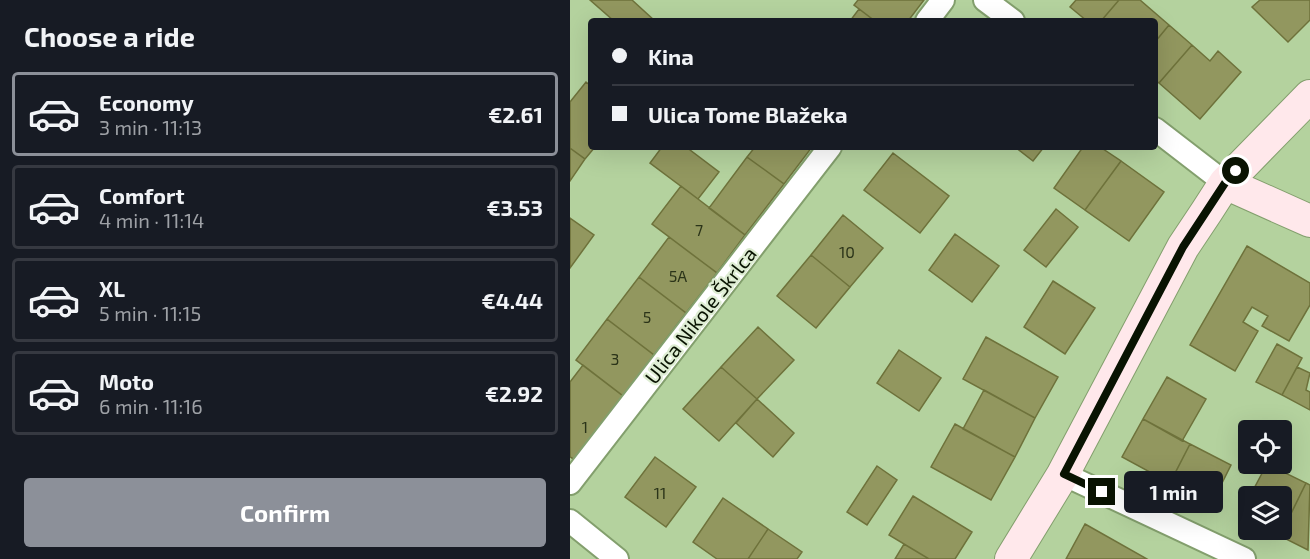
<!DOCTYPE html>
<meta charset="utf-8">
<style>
:root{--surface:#171b24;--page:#20242c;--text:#f1f3f6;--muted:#9ea1a6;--line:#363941;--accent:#8c9099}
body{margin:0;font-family:"Exo 2",sans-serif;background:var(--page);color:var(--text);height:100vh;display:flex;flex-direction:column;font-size:22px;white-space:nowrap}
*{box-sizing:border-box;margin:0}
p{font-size:20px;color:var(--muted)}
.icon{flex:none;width:33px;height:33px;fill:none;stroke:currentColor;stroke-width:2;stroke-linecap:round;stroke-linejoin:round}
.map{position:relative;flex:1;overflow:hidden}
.details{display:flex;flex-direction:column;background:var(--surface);width:570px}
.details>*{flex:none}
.banner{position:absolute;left:18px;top:18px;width:570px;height:132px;border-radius:6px;box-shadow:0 6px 24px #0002;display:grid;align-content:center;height:132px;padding:0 24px;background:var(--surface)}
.fabs{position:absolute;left:668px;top:420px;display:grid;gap:12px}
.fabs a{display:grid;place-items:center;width:54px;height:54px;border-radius:6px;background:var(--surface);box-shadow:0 6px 24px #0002;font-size:30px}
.end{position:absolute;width:27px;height:27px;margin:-14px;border:8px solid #091302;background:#fff;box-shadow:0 0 0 3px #fff}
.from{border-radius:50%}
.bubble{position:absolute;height:42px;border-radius:6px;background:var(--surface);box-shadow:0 6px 24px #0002;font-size:20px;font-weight:700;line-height:42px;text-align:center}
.banner b{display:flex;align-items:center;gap:21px;height:57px;font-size:22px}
.banner b+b{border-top:2px solid var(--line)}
.banner i{width:15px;height:15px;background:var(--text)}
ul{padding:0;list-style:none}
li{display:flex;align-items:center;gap:18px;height:84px;margin:0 12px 9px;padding:0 12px;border:3px solid var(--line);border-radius:6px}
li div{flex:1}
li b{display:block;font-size:22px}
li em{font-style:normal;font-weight:700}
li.selected{border-color:var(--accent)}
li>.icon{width:54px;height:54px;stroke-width:1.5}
h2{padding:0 24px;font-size:27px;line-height:72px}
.action{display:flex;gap:12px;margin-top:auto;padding:12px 24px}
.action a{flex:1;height:69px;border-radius:6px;background:var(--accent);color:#fff;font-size:24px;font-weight:700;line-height:69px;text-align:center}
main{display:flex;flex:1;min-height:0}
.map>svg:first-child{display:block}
</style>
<main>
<section class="details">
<h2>Choose a ride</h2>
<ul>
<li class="selected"><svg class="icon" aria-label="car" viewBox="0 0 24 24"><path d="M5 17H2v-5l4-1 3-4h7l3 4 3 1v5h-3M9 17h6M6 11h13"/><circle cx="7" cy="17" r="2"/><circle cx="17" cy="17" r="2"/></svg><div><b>Economy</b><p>3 min · 11:13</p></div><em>€2.61</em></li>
<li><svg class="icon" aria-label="car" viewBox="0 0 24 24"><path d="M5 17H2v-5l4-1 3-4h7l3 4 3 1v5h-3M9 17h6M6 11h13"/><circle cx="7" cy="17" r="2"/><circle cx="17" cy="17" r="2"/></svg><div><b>Comfort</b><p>4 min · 11:14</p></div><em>€3.53</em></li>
<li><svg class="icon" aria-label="car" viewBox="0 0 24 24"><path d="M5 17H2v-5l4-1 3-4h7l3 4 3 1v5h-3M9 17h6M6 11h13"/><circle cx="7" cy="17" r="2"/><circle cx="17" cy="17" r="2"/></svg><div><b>XL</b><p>5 min · 11:15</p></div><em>€4.44</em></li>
<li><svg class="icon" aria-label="car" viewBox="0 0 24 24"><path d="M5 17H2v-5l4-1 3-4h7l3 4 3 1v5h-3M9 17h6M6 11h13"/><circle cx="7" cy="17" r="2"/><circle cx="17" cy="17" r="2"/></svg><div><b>Moto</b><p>6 min · 11:16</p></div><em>€2.92</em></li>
</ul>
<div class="action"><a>Confirm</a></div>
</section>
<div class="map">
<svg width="740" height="559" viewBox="0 0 740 559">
<rect width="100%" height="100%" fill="#b4d29e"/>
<!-- building -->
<path fill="#92975f" stroke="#6e723b" stroke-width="1.5" d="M20,0H62L85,21H44Z
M288,0H354L338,21H305L284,5Z
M506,0H549L531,21H517L500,7Z
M549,0H570L599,25L585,42V21H531Z
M690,0H740V20L718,42L682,7Z
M289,9L305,21H280Z
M599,25L622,45L589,83L585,80V42Z
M622,45L640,61L648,51L671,72L630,119L589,83Z
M16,82L21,86V147H25L15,159L0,148V102Z
M92,147H116L149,172L128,199L80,163Z
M185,147H242L214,184L177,157Z
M445,147H474L463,161Z
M513,147H530L551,161L515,210L484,188Z
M0,148L15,159L0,181Z
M323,153L379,196L350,233L294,190Z
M177,157L214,184L175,235L139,208Z
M551,161L594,192L559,241L515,210Z
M111,186L175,235L147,273L82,224Z
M486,209L508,227L476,267L454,250Z
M273,215L313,248L280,287L241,255Z
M0,218L24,235L0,268Z
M385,234L429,266L402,302L359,270Z
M99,237L147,273L116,313L69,277Z
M677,246L740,283V305L719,341L692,326L698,316L682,307L673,322L688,331L665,371L620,345Z
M241,255L280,287L246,328L207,296Z
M69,277L116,313L84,355L37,319Z
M483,281L525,308L495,354L454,327Z
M37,319L84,355L53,396L6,360Z
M188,327L224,360L187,399L151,367Z
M416,337L488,377L465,418L393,379Z
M707,344L732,358L712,395L686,382Z
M329,350L371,378L349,411L307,383Z
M13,365L53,396L5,460L0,457V382Z
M151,367L187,399L149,441L113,409Z
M727,367L740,373L736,390L740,392V410L712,395Z
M597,377L636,399L612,441L573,419Z
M414,390L465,418L445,457L393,429Z
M187,399L224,433L203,457L166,423Z
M573,419L620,444L600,483L552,457Z
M385,424L445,457L421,500L361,467Z
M620,444L661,465L642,503L600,483Z
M85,457L126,487L96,527L55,497Z
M697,464L736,483L714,528L711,526V496H680Z
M307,466L327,480L297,525L277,512Z
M736,483L740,485L738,550L710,536Z
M343,496L402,532L385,559H359L319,535Z
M153,498L198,529L178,559H147L123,542Z
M515,524L577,559H496Z
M198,529L232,552L227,559H178Z
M334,544L359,559H325Z"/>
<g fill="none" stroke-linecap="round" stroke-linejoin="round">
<defs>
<path id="street" d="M415,0L443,21
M357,21L373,0
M585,129L655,183
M493,474L674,559
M0,483L260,147
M0,521L47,559"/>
<path id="secondary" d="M655,183L740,221
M441,559L493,474L613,247L637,211L655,183L740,96"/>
</defs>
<!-- street casing -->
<use href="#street" stroke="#839f6d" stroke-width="26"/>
<!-- secondary casing -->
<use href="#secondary" stroke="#839f6d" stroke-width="34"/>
<!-- street -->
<use href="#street" stroke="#fff" stroke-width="22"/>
<!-- secondary -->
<use href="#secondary" stroke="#ffe8eb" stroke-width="32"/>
</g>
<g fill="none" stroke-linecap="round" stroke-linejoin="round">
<!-- route -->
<path stroke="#091302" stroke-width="8" d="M532,492L494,474L613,247L655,183L666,171"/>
</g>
<g text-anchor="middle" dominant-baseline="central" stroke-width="4.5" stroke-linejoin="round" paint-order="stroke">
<!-- number labels -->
<g font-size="16" fill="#2b3419">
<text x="129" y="229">7</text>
<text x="277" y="251">10</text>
<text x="108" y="275">5A</text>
<text x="77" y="316">5</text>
<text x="45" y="358">3</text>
<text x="15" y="426">1</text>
<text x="90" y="492">11</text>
</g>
<!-- street labels -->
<g font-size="20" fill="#091302" stroke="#deedd3">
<text transform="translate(130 315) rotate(-52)">Ulica Nikole Škrlca</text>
</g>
</g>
</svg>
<div class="fabs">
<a><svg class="icon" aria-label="locate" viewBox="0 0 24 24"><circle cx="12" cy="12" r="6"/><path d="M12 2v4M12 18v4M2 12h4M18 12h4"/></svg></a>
<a><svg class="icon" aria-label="layers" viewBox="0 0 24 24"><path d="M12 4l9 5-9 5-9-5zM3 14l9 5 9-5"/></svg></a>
</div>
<i class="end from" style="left:666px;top:171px"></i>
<i class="end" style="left:532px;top:492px"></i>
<div class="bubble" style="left:554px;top:471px;width:99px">1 min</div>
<div class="banner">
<b><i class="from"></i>Kina</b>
<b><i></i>Ulica Tome Blažeka</b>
</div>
</div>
</main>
